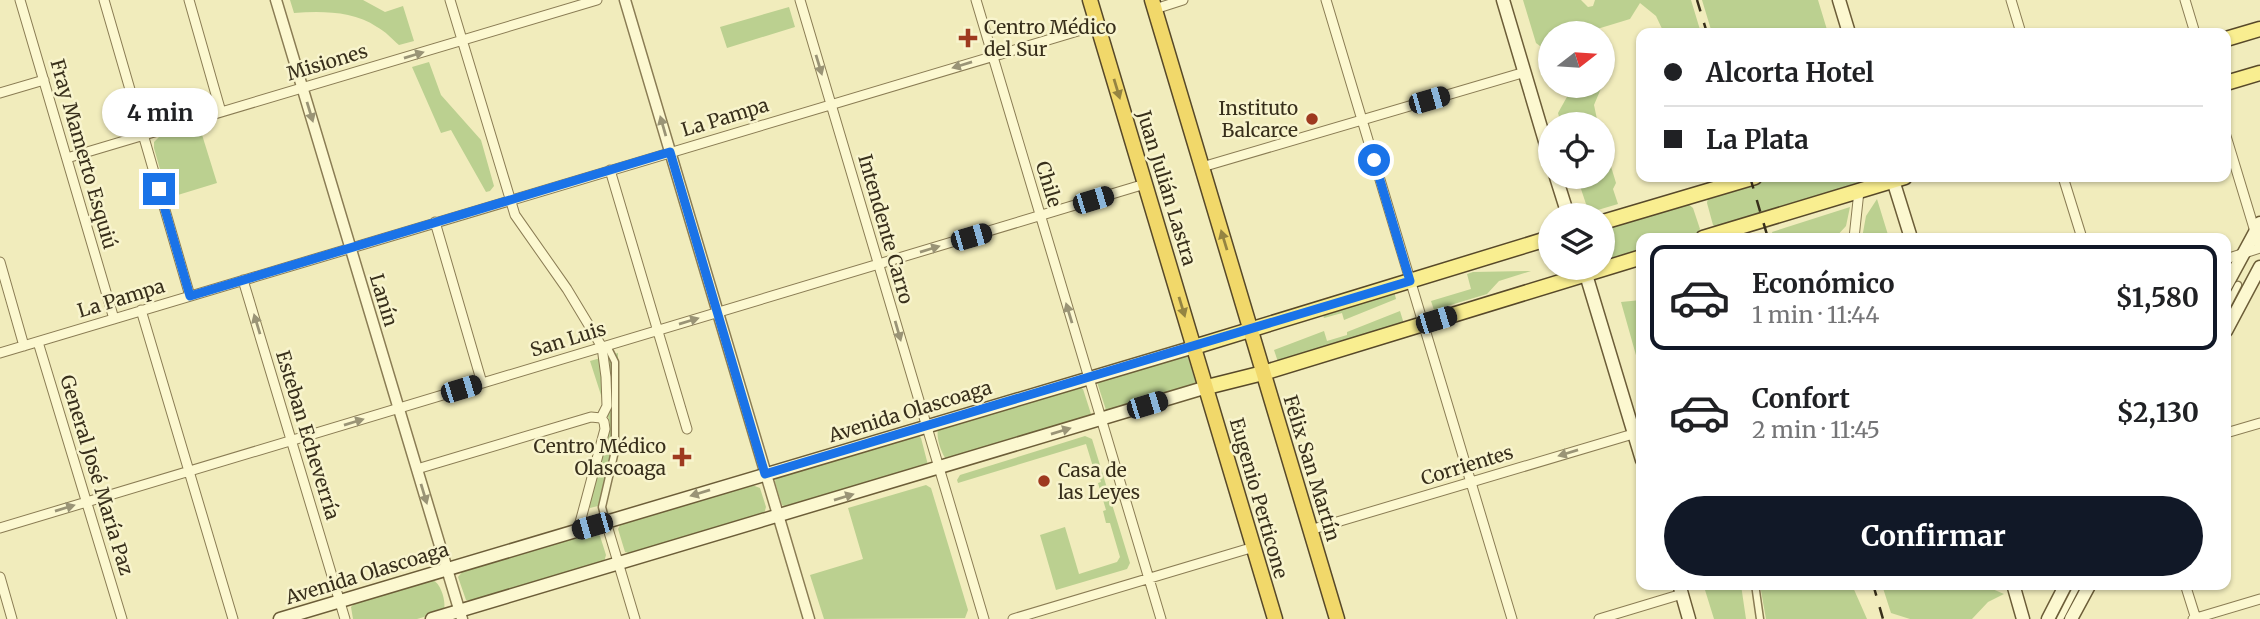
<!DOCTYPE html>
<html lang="es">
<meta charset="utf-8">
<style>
:root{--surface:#fff;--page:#f6f6f6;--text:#202124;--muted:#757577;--line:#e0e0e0;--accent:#111827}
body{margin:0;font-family:Merriweather,serif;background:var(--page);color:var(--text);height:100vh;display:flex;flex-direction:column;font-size:26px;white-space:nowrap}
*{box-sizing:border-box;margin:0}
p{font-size:23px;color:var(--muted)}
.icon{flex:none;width:38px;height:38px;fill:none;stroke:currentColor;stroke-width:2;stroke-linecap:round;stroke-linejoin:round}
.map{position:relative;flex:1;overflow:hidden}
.panel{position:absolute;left:1636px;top:233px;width:595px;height:357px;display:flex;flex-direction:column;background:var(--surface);border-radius:14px;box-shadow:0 2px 5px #0004}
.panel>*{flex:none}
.banner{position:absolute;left:1636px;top:28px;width:595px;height:154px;border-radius:14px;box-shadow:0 2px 5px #0004;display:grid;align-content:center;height:154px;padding:0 28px;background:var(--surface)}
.needle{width:46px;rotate:73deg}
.fabs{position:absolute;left:1538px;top:21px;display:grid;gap:14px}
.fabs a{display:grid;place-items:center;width:77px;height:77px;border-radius:50%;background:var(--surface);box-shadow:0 2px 5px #0004;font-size:35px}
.end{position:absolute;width:32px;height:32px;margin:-16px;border:9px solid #1a73e8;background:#fff;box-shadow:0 0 0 4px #fff}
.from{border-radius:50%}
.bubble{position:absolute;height:49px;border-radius:24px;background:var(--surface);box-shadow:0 2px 5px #0004;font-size:23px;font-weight:700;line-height:49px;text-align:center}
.car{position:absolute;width:21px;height:42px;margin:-21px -10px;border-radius:9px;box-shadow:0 0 5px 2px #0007;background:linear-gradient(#222 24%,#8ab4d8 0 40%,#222 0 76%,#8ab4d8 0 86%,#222 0)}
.banner b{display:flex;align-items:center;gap:24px;height:66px;font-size:26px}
.banner b+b{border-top:2px solid var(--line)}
.banner i{width:18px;height:18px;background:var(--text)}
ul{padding:12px 0 0;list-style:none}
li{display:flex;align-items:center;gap:21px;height:105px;margin:0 14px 10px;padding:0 14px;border:4px solid transparent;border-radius:14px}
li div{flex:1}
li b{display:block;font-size:26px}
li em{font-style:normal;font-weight:700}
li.on{border-color:var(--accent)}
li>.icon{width:63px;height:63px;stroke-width:1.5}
.primary-button{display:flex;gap:14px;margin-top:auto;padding:14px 28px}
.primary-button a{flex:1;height:80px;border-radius:42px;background:var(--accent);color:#fff;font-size:28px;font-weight:700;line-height:80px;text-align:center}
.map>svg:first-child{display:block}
</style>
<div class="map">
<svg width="2260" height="619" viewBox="0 0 2260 619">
<rect width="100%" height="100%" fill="#f1ecbc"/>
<!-- green -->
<path fill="#bbd090" d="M290,0H363L385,12L403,6L414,41L399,45C392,39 385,31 377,27C353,11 322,11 294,13Z
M1523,0H1581L1588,7L1593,6L1595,0H1691L1701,33H1664L1656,16L1640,3L1630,19L1584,33H1550V43L1540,46L1536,43Z
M1702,0H1818L1828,33H1712Z
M789,7L795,27L727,48L720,27Z
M429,62L441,95L481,140L494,186L490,191L486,192L451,130L441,133L412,67Z
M1573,86H1602L1594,105L1598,124H1561L1558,113Z
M199,125L217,183L168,198L154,148V142L159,137Z
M1603,140L1616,183L1613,189L1618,204L1591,212L1588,210L1577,177H1603Z
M1771,177H1884L1716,227L1713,225L1707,203L1708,197Z
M1877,199L1889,238H1862L1866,216Z
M1687,203L1693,208L1700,229L1697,235L1687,238H1642L1641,251L1603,263V228Z
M1850,207L1846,226L1835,238H1774L1772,232Z
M1531,271L1499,281L1487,294L1434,310L1431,301L1471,289L1467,274L1473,272Z
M1394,291L1396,299L1344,320L1342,313L1324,318L1322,313Z
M1641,300H1642L1641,373L1621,302Z
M1400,311L1404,324L1278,362L1274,350L1324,331L1327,341L1347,335V332Z
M618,353L617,456L606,504L590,508L588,504L610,423L590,361Z
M1187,354L1196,384L1109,412L1106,410L1097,382Z
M1078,386L1083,389L1091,414L1089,418L947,460C941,454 936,437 938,429Z
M918,435L921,438L928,465L788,508L782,505L775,482L776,477Z
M1085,436L1092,439L1130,563L1127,569L1056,590L1040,535L1065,527L1079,574L1117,562L1120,557L1110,523H1106L1103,511L1106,510L1098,483L1101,482L1097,469L1094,470L1086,444L958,483L957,480L960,475Z
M752,485L760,488L766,507L764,514L632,554L625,552L618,529L620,525Z
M926,485L931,488L968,610L965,618L824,619L810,575L863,559L848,508Z
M593,532L600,536L606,555L604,562L472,601L466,600L458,577L463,571Z
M433,580C441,584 446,601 444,609L441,612L417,619H353L351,607L355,603Z
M1723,585H1741L1746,619H1714L1705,590Z
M1760,585H1852L1867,619H1766Z
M1882,585H1983L2004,594L1988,602L1972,619H1910L1891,613Z"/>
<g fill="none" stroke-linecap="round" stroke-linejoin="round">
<defs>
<path id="pedestrian" d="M2226,308L2238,285
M606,522L602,507L615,451V362L607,346
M1755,584L1760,619
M2060,619L2078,584"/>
<path id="minor" d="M20,0L114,319
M104,0L190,296
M189,0L221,112
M450,0L515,215L567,289L602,347L606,377L607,406L601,418
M800,0L984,619
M976,0L1161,619
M1326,0L1512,619
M2011,0L2021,33
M2185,0L2195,33
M1155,9L1183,0
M0,93L44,80
M2226,136L2260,248
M67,158L597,0
M1202,167L1525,72
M610,170L687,429
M2063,177L2082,238
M435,222L482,383
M1854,238L1859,191
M2226,259L2260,248
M0,262L24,346
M243,280L345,619
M141,310L233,619
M38,342L122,619
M0,353L1098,25
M2226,433L2260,423
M417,469L591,417L601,418
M606,522L635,619
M0,528L1145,184
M578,530L605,429L604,422L601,418
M1310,530L1633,434
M0,577L12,619
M2185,584L2196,619
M1013,619L1254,547
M1599,619L1682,594
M2193,619L2260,599"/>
<path id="tertiary" d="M276,0L462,619
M625,0L809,619"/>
<path id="secondary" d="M1503,0L1550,158
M1839,0L1849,33
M1556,177L1568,215
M1892,177L1911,238
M1584,268L1642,460
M2226,286L2260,223
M2226,331L2260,267
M1679,584L1689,619
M2013,584L2023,619
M280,619L1194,347
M432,619L1207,387
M2048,619L2066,584
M2071,619L2090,584"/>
<path id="primary" d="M2226,39L2260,29
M2226,83L2260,73
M1603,222L1755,177
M1703,238L1905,177
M1194,347L1550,238
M1207,387L1263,373L1642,257"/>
<path id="trunk" d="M1090,0L1275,619
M1152,0L1337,619"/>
</defs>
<!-- pedestrian casing -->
<use href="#pedestrian" stroke="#8a7c54" stroke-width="9"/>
<!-- minor casing -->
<use href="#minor" stroke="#8a7c54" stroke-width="11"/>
<!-- tertiary casing -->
<use href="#tertiary" stroke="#8a7c54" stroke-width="13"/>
<!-- secondary casing -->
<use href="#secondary" stroke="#6c5d38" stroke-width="15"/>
<!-- primary casing -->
<use href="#primary" stroke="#574829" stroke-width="17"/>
<!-- trunk casing -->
<use href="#trunk" stroke="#574829" stroke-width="17"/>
<!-- pedestrian -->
<use href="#pedestrian" stroke="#fcf8d0" stroke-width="6"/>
<!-- minor -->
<use href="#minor" stroke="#fcf8d0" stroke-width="9"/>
<!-- tertiary -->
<use href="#tertiary" stroke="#fcf8d0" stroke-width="10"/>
<!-- secondary -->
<use href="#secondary" stroke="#fcf8d0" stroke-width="12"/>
<!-- primary -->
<use href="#primary" stroke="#f9ee90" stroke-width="14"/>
<!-- trunk -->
<use href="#trunk" stroke="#f1d86a" stroke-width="14"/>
<!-- rail -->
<path stroke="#382f1b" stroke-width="2.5" stroke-dasharray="12 12" stroke-linecap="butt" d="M1697,0L1707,33
M1750,177L1768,238
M1873,584L1883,619"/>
</g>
<!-- one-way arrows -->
<defs><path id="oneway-solid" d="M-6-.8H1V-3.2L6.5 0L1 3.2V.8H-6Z" transform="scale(1.75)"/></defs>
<g fill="#9a9476">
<use href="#oneway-solid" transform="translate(414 55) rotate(-17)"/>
<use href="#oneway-solid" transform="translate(819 65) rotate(73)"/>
<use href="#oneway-solid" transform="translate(962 65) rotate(163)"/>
<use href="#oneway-solid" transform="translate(310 112) rotate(73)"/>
<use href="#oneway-solid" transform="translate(663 126) rotate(-106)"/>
<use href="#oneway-solid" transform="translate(930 249) rotate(-17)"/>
<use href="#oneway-solid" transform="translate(1069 313) rotate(-107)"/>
<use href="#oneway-solid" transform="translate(689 321) rotate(-17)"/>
<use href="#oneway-solid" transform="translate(257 324) rotate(-107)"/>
<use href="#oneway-solid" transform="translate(898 331) rotate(74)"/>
<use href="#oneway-solid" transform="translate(354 422) rotate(-17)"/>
<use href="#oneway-solid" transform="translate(1061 431) rotate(-17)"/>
<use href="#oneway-solid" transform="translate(1568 453) rotate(163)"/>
<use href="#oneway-solid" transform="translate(700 493) rotate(163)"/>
<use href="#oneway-solid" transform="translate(424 494) rotate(73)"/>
<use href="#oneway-solid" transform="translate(844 497) rotate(-17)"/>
<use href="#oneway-solid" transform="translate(65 508) rotate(-17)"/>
</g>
<g fill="#948442">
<use href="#oneway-solid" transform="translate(1117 89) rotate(73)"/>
<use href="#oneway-solid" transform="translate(1224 240) rotate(-107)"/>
<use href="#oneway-solid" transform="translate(1182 307) rotate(73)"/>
</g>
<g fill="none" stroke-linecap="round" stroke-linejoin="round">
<!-- route -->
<path stroke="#1a73e8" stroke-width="9" d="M159,189L190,296L670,152L765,474L1410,281L1374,160"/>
</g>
<!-- markers -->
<g fill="#9e391f" stroke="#f8f4cd" stroke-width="2.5">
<path d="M964.5 27.5h7v7h7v7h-7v7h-7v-7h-7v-7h7z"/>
<circle cx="1312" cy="119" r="7"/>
<path d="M678.5 446.5h7v7h7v7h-7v7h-7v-7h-7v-7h7z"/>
<circle cx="1044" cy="481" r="7"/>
</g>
<g text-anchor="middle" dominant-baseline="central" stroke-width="5" stroke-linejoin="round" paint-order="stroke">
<!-- poi labels -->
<g font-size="19" fill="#382f1b" stroke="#f8f4cd" text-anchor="start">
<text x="984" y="27">Centro Médico<tspan x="984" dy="22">del Sur</tspan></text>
<text x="1298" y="108" text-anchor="end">Instituto<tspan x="1298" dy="22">Balcarce</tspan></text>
<text x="666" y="446" text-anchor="end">Centro Médico<tspan x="666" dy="22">Olascoaga</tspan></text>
<text x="1058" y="470">Casa de<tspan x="1058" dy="22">las Leyes</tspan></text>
</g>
<!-- street labels -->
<g font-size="19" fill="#382f1b" stroke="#f8f4cd">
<text transform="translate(327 62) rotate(-17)">Misiones</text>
<text transform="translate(725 117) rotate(-17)">La Pampa</text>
<text transform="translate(84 154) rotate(74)">Fray Mamerto Esquiú</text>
<text transform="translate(1049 184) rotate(73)">Chile</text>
<text transform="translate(1167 188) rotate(73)">Juan Julián Lastra</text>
<text transform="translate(886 229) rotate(74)">Intendente Carro</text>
<text transform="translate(121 298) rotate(-17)">La Pampa</text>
<text transform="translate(384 300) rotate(73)">Lanín</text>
<text transform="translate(568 339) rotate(-17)">San Luis</text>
<text transform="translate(910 411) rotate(-17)">Avenida Olascoaga</text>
<text transform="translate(308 435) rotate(73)">Esteban Echeverría</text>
<text transform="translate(1467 465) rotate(-17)">Corrientes</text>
<text transform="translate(1312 468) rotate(73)">Félix San Martín</text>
<text transform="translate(97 475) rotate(73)">General José María Paz</text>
<text transform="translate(1259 498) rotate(74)">Eugenio Perticone</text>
<text transform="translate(367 573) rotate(-17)">Avenida Olascoaga</text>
</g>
</g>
</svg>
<div class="fabs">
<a><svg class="needle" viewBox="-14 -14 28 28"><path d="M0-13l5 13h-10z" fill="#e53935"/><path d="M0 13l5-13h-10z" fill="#757577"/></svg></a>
<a><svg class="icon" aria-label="locate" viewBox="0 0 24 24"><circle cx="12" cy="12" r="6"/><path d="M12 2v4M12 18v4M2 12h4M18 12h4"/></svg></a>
<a><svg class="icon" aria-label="layers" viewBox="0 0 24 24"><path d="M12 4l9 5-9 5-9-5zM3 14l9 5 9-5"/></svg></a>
</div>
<i class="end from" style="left:1374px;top:160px"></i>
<i class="end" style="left:159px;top:189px"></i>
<div class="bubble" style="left:102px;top:88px;width:116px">4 min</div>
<i class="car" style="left:1429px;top:100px;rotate:74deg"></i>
<i class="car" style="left:1093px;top:200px;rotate:73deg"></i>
<i class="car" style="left:971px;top:237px;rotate:74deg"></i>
<i class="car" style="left:1436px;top:320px;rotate:73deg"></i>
<i class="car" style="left:461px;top:389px;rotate:73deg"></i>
<i class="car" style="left:1147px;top:405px;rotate:73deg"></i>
<i class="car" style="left:592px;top:526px;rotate:254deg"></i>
<div class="banner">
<b><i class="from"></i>Alcorta Hotel</b>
<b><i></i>La Plata</b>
</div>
<section class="panel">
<ul>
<li class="on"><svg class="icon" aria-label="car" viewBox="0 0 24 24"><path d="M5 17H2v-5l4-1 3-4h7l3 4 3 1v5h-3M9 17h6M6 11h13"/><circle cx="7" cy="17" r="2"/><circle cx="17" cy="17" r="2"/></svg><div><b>Económico</b><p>1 min · 11:44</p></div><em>$1,580</em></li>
<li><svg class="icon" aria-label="car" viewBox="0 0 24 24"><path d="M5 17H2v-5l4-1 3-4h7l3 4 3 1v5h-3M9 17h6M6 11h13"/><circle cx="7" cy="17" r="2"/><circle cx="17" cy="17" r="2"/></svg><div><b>Confort</b><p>2 min · 11:45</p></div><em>$2,130</em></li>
</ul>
<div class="primary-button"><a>Confirmar</a></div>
</section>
</div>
